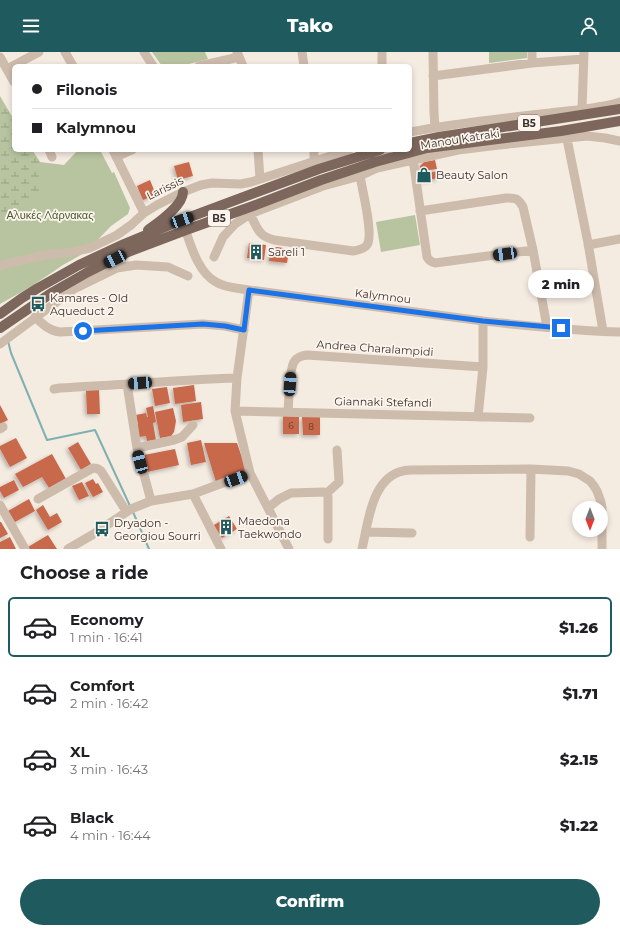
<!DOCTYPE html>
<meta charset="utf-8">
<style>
:root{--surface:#fff;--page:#f2f2f2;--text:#202124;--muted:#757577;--line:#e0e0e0;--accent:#1f5a5e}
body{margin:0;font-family:Montserrat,sans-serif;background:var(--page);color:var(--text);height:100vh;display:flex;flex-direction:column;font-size:15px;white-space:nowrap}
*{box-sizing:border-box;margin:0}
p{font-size:13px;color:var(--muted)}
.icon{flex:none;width:22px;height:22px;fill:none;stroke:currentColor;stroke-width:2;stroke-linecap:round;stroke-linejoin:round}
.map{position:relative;height:497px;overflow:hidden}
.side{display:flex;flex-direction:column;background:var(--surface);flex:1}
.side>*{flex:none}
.top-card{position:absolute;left:12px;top:12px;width:400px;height:88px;border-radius:6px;box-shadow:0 2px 6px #0003;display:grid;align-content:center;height:88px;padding:0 20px;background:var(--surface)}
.needle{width:26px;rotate:180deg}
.tools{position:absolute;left:572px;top:449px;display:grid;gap:8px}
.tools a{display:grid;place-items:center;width:36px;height:36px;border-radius:50%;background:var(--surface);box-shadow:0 2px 6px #0003;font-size:20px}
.end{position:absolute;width:18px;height:18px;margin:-9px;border:5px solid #1a73e8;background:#fff;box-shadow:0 0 0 2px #fff}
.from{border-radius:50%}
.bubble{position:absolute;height:28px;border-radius:14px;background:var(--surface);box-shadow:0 2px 6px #0003;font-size:13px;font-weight:800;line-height:28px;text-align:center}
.car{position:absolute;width:12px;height:24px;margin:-12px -6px;border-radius:5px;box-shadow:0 0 3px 1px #0007;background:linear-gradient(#222 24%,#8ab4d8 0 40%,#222 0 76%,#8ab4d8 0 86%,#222 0)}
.top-card b{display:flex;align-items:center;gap:14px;height:38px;font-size:15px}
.top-card b+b{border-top:1px solid var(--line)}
.top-card i{width:10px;height:10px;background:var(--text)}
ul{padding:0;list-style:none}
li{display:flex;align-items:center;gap:12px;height:60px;margin:0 8px 6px;padding:0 12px;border:2px solid transparent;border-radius:6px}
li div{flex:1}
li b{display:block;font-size:15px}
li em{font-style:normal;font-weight:800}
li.current{border-color:var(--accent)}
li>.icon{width:36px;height:36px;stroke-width:1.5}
h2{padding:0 20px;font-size:18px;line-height:48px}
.action{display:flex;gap:8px;margin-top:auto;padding:8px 20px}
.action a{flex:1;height:46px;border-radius:24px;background:var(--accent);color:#fff;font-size:16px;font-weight:800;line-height:46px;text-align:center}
header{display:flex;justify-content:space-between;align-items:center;height:52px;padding:0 20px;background:var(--accent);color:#fff;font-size:18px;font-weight:800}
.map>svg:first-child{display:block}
</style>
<header><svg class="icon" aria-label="menu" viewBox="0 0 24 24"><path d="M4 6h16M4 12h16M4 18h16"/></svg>Tako<svg class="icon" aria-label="person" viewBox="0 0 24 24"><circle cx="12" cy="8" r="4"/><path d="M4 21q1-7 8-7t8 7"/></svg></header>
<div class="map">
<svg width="620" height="497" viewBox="0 0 620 497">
<defs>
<pattern id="wetland-marsh" width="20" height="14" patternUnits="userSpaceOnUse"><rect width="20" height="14" fill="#b8c4a0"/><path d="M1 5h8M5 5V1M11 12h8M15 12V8" fill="none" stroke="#97a083"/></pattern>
<filter id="shadow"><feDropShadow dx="-2" dy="2" stdDeviation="2" flood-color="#0004"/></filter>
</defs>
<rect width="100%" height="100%" fill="#f4ebe1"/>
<!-- green -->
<path fill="#b8c4a0" d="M152,0H205L208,7L181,14H162Z
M489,0H527V6L489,11Z
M0,44L14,68V98H32L40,110L64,113L78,98H100L112,121L114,120L130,156L128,162L111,174L86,200L63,213L32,234L0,252Z
M415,163L420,193L381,200L376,170Z"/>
<!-- wetland -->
<path fill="url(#wetland-marsh)" d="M0,47L4,52L14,68V98H32L40,110V138L0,168Z"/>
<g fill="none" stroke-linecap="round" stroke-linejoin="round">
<!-- stream -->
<path stroke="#7fb0b2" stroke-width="2" d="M8,289L11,301L47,388L95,378L130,454
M133,460L149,497"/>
</g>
<!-- building -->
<path fill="#c8694b" filter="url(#shadow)" d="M435,108L437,117L421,119L420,114L424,110Z
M189,110L193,124L178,128L174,114Z
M438,119L439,126L422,129L421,122Z
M150,128L156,143L143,148L137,134Z
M249,191L266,193L264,208L247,206Z
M277,195L283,196L289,199L287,211L269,209L271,197Z
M194,333L196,349L175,352L173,336Z
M167,335L170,351L155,354L152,337Z
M99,337L100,362H87L86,338Z
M201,350L203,367L183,370L181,353Z
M0,353L8,368L0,372Z
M153,354L156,370L153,371L156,388L147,389L146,384L139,385L136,374L138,372L136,363L146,361L147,365H148L146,356Z
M173,356L176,369L174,380L171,384L160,386L155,360Z
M283,364H299V382H283Z
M302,365H320V383H303Z
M16,386L27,406L10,415L0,397V394Z
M201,388L206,410L191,413L187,391Z
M78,390L91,412L81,418L68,396Z
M204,391H237L247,420L216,430Z
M175,397L179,413L147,420L144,403Z
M52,402L66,427L49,436L42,425L23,435L15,422Z
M93,427L96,432L98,431L103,440L93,445L85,431Z
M14,428L19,438L4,446L0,439V435Z
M82,430L89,444L79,448L72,434Z
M29,447L35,459L15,470L8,459Z
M43,453L50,465L57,461L62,470L48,478L36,458Z
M229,464L237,477L222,486L214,473Z
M0,470H1L8,482L0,486Z
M48,483L57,497H29L28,495Z
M10,485L16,497H0V490Z"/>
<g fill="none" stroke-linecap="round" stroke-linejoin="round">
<!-- minor -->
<path stroke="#cdbbac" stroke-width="9" d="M65,0L73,14
M144,0L153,14
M237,0L243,14
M302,0L304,14
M382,0V14
M433,0L434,61L435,75
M532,0V11
M0,5L14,30
M199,14L239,5
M7,17L39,0
M433,24L532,11L583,7
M582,57L584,0
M410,80C456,71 503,66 550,61C572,58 599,57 620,50
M567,87L588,191L603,279
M49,98L52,105
M113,98L144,161
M258,98L260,127
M314,98V109
M386,98L388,106
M116,105L132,98
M413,107L427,205C429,209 431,210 435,211L533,198
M420,159L506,146C516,146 518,146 523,155L533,198L547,275
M250,162C257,175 258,184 274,188L353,199C358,198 363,198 367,193C374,183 362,137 360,124
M183,171C190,190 197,220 216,230C225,236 238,236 249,238L483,269C529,274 574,279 620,280
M588,193L620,187
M214,205L223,185L235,172L250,162L323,134L360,124L377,116L458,98L499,93L587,84L605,86L620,89
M0,214L5,212L45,203L72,200L90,196L117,183L131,173L144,161L157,153L183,140L201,133L212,131L241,132L251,130L349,98
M249,238L237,326L235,359L250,421L289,497
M35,265C43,272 49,279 60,280L203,272L225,274L244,278
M0,292L74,237L117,216L136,213L168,215L188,224
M127,332L137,396L151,449
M54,337L60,336C119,333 178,328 237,326
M235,359L530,366
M288,360C289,349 289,318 294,310C297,305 301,304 307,303L483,315
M478,365L483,315V269
M0,377L3,375
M137,396L174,388L182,385L193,373
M327,441L339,430L337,398
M193,442L221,497
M38,447L93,416C97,416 99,417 101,419L126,459
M0,453L25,497
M268,456L279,447L291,441L324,440L327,441L328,445V487
M366,480L412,481
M530,485L531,417
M68,497L92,483L131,457L151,449L193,442L250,421
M362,497C368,472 371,430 399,420C402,419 407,418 411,418L531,417L568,419L579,422L590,429L594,434L597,439L601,450L602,456V497"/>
<!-- major -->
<path stroke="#7d675c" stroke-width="10" d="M410,91L439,85L620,57
M148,178C159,170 183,154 183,140
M0,262L22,246L38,236L79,213L124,192L182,168L319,117L380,98
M0,276L53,240L88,220L128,200L186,178L253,154L321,128L375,110L427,96L561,79L620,69"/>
</g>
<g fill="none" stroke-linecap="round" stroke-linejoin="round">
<!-- route -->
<path stroke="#1a73e8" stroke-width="5" d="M83,279L203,272L225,274L244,278L249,238L483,269L561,276"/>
</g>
<!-- icons -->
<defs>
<symbol id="shop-bare" viewBox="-9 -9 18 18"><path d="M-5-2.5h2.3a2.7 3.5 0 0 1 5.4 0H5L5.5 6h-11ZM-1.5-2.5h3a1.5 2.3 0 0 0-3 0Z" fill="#1f5a5e" stroke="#fbf5ee" stroke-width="2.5" paint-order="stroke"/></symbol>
<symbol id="building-bare" viewBox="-9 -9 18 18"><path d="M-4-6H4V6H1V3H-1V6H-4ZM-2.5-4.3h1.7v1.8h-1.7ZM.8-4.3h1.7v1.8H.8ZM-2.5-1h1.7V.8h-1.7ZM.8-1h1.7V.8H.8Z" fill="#1f5a5e" stroke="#fbf5ee" stroke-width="2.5" paint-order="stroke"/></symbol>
<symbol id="bus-bare" viewBox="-9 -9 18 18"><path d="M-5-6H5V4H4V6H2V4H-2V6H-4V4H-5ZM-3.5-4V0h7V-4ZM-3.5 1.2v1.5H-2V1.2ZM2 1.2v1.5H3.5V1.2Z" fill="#1f5a5e" stroke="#fbf5ee" stroke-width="2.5" paint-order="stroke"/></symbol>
</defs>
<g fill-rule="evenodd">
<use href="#shop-bare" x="413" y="112" width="22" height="22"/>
<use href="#building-bare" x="245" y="189" width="22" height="22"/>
<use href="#bus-bare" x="27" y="241" width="22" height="22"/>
<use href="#building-bare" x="215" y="464" width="22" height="22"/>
<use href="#bus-bare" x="91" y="466" width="22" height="22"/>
</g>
<g text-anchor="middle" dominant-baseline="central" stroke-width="3.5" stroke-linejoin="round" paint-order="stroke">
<!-- number labels -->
<g font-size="9" fill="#5e3e33">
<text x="291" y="373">6</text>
<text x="311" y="374">8</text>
</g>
<!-- shield labels -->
<g fill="#fbf5ee" stroke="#756b66" stroke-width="1">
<rect x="518" y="63" width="22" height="16" rx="3"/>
<rect x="208" y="158" width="22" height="16" rx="3"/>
</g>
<g font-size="10" font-weight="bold" fill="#3b302b">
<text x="529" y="71">B5</text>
<text x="219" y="166">B5</text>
</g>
<!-- street labels -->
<g font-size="11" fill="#3b302b" stroke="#fbf5ee">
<text transform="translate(460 87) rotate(-9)">Manou Katraki</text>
<text transform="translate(165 136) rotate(-26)">Larissis</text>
<text transform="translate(383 244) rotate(7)">Kalymnou</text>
<text transform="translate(375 296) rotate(4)">Andrea Charalampidi</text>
<text transform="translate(383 350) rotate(1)">Giannaki Stefandi</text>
</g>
<!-- poi labels -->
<g font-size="11" fill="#3b302b" stroke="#fbf5ee" text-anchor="start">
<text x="436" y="123">Beauty Salon</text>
<text x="268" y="200">Sareli 1</text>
<text x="50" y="246">Kamares - Old<tspan x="50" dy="13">Aqueduct 2</tspan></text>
<text x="238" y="469">Maedona<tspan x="238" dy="13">Taekwondo</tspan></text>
<text x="114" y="471">Dryadon -<tspan x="114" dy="13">Georgiou Sourri</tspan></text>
</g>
<!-- park labels -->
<g font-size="11" fill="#4a5a2e" stroke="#fbf5ee">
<text x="50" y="163">Αλυκές Λάρνακας</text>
</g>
</g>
</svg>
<div class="tools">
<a><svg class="needle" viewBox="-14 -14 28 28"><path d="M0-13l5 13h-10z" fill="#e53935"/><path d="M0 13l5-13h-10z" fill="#757577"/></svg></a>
</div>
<i class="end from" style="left:83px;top:279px"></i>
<i class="end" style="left:561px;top:276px"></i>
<div class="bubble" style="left:528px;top:218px;width:66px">2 min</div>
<i class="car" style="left:182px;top:168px;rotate:70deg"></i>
<i class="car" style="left:505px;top:202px;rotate:262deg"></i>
<i class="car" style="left:115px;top:207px;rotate:244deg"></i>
<i class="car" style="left:140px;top:331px;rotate:266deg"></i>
<i class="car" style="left:290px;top:332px;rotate:4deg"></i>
<i class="car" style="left:140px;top:410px;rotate:345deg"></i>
<i class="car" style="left:236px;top:427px;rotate:70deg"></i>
<div class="top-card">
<b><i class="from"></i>Filonois</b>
<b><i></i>Kalymnou</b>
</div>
</div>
<section class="side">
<h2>Choose a ride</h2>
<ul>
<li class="current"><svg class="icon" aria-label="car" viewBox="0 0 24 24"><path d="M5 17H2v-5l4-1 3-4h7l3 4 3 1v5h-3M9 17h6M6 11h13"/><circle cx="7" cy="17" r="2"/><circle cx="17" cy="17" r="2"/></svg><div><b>Economy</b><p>1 min · 16:41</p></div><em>$1.26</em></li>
<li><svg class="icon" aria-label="car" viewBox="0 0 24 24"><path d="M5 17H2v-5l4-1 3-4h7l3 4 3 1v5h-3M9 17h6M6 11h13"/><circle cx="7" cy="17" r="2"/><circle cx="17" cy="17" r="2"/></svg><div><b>Comfort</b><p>2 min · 16:42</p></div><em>$1.71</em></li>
<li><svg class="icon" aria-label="car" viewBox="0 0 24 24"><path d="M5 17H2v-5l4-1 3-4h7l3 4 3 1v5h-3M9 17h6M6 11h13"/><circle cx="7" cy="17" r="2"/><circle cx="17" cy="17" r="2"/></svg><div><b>XL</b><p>3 min · 16:43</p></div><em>$2.15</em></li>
<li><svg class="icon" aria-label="car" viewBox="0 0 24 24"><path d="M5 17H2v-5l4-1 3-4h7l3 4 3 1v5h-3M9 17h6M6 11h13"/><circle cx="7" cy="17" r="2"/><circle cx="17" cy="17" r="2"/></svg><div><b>Black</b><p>4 min · 16:44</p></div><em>$1.22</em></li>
</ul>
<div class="action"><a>Confirm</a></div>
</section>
